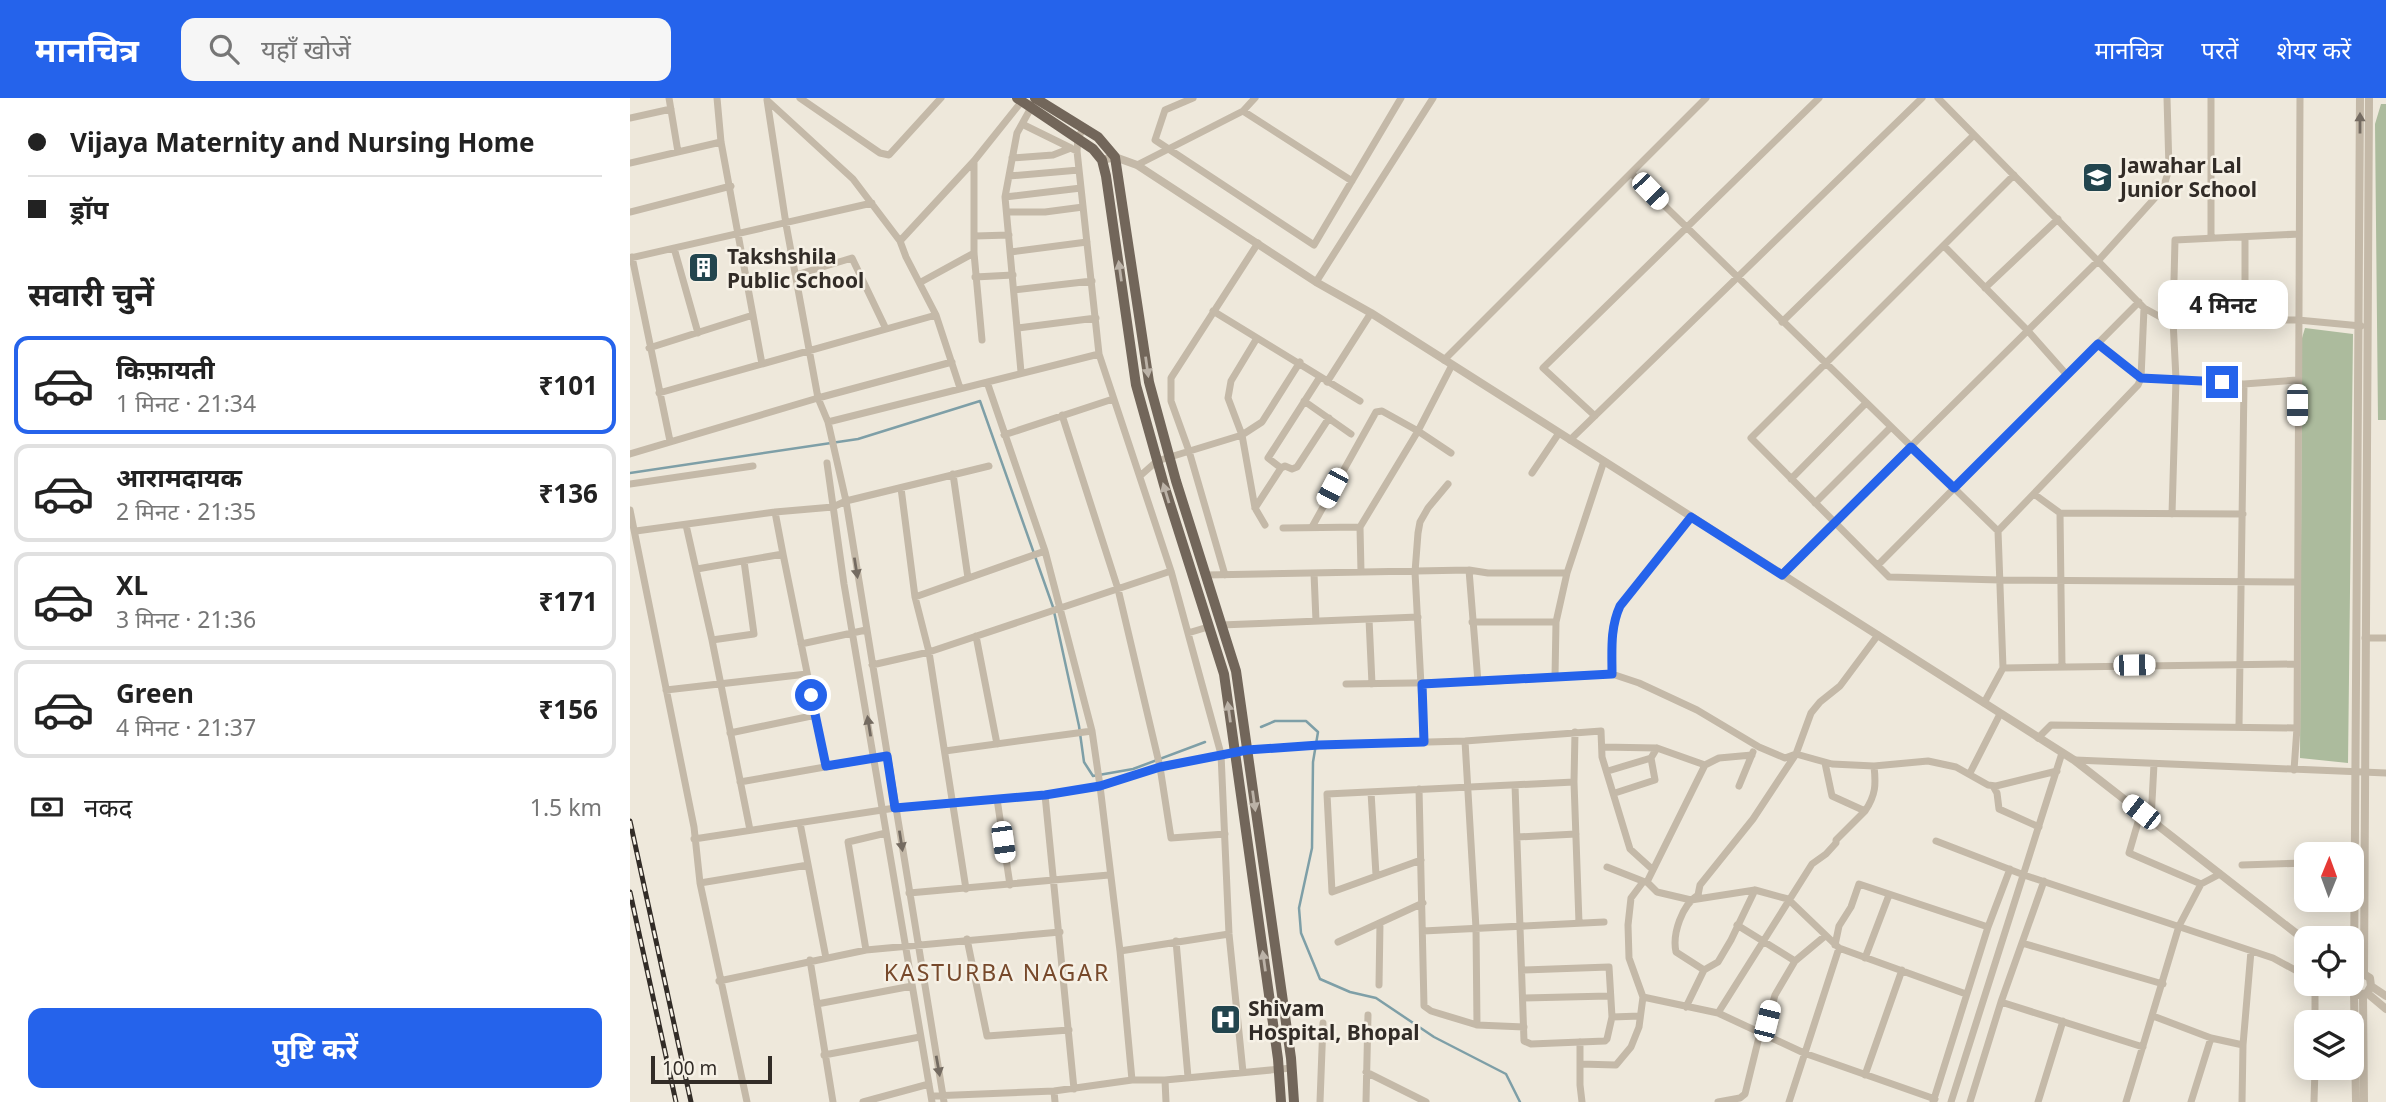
<!DOCTYPE html>
<html lang="hi">
<meta charset="utf-8">
<style>
:root{--surface:#fff;--page:#f6f6f6;--text:#222;--muted:#767676;--line:#e0e0e0;--accent:#2563eb}
body{margin:0;font-family:"Noto Sans","Noto Sans Devanagari",sans-serif;background:var(--page);color:var(--text);height:100vh;display:flex;flex-direction:column;font-size:26px;white-space:nowrap}
*{box-sizing:border-box;margin:0}
p{font-size:23px;color:var(--muted)}
.icon{flex:none;width:38px;height:38px;fill:none;stroke:currentColor;stroke-width:2;stroke-linecap:round;stroke-linejoin:round}
.map{position:relative;flex:1;overflow:hidden}
.drawer{display:flex;flex-direction:column;background:var(--surface);width:630px}
.drawer>*{flex:none}
.top-card{display:grid;align-content:center;height:154px;padding:0 28px;background:var(--surface)}
.needle{width:46px;rotate:1deg}
.buttons{position:absolute;left:1664px;top:744px;display:grid;gap:14px}
.buttons a{display:grid;place-items:center;width:70px;height:70px;border-radius:14px;background:var(--surface);box-shadow:0 4px 18px #0003;font-size:35px}
.scale{position:absolute;left:21px;bottom:18px;width:121px;box-sizing:border-box;padding-left:7px;border:4px solid #322c27;border-top:0;font-size:19px;line-height:24px;white-space:nowrap;color:#322c27;-webkit-text-stroke:5px #f6f1e6;paint-order:stroke}
.end{position:absolute;width:32px;height:32px;margin:-16px;border:9px solid #2563eb;background:#fff;box-shadow:0 0 0 4px #fff}
.from{border-radius:50%}
.bubble{position:absolute;height:49px;border-radius:14px;background:var(--surface);box-shadow:0 4px 18px #0003;font-size:23px;font-weight:700;line-height:49px;text-align:center}
.car{position:absolute;width:21px;height:42px;margin:-21px -10px;border-radius:9px;box-shadow:0 0 5px 2px #0007;background:linear-gradient(#fff 24%,#345 0 40%,#fff 0 76%,#345 0 86%,#fff 0)}
.top-card b{display:flex;align-items:center;gap:24px;height:66px;font-size:26px}
.top-card b+b{border-top:2px solid var(--line)}
.top-card i{width:18px;height:18px;background:var(--text)}
ul{padding:0;list-style:none}
li{display:flex;align-items:center;gap:21px;height:98px;margin:0 14px 10px;padding:0 14px;border:4px solid var(--line);border-radius:14px}
li div{flex:1}
li b{display:block;font-size:26px}
li em{font-style:normal;font-weight:700}
li.on{border-color:var(--accent)}
li>.icon{width:63px;height:63px;stroke-width:1.5}
h2{padding:0 28px;font-size:32px;line-height:84px}
.pay{display:flex;align-items:center;gap:18px;height:77px;padding:0 28px;font-size:26px}
.pay p{margin-inline-start:auto}
.primary-button{display:flex;gap:14px;margin-top:auto;padding:14px 28px}
.primary-button a{flex:1;height:80px;border-radius:14px;background:var(--accent);color:#fff;font-size:28px;font-weight:700;line-height:80px;text-align:center}
header{display:flex;align-items:center;gap:42px;box-sizing:border-box;height:98px;padding:0 35px;background:var(--accent);color:#fff}
header strong{font-size:33px}
nav{display:flex;gap:38px;margin-inline-start:auto;font-size:24px}
.search{width:490px;height:63px;background:var(--page);display:flex;align-items:center;gap:18px;box-sizing:border-box;padding:0 24px;border-radius:14px;color:var(--muted);font-size:26px}
main{display:flex;flex:1;min-height:0}
.map>svg:first-child{display:block}
</style>
<header>
<strong>मानचित्र</strong>
<div class="search"><svg class="icon" aria-label="search" viewBox="0 0 24 24"><circle cx="10" cy="10" r="6"/><path d="M15 15l6 6"/></svg>यहाँ खोजें</div>
<nav><a>मानचित्र</a><a>परतें</a><a>शेयर करें</a></nav>
</header>
<main>
<section class="drawer">
<div class="top-card">
<b><i class="from"></i>Vijaya Maternity and Nursing Home</b>
<b><i></i>ड्रॉप</b>
</div>
<h2>सवारी चुनें</h2>
<ul>
<li class="on"><svg class="icon" aria-label="car" viewBox="0 0 24 24"><path d="M5 17H2v-5l4-1 3-4h7l3 4 3 1v5h-3M9 17h6M6 11h13"/><circle cx="7" cy="17" r="2"/><circle cx="17" cy="17" r="2"/></svg><div><b>किफ़ायती</b><p>1 मिनट · 21:34</p></div><em>₹101</em></li>
<li><svg class="icon" aria-label="car" viewBox="0 0 24 24"><path d="M5 17H2v-5l4-1 3-4h7l3 4 3 1v5h-3M9 17h6M6 11h13"/><circle cx="7" cy="17" r="2"/><circle cx="17" cy="17" r="2"/></svg><div><b>आरामदायक</b><p>2 मिनट · 21:35</p></div><em>₹136</em></li>
<li><svg class="icon" aria-label="car" viewBox="0 0 24 24"><path d="M5 17H2v-5l4-1 3-4h7l3 4 3 1v5h-3M9 17h6M6 11h13"/><circle cx="7" cy="17" r="2"/><circle cx="17" cy="17" r="2"/></svg><div><b>XL</b><p>3 मिनट · 21:36</p></div><em>₹171</em></li>
<li><svg class="icon" aria-label="car" viewBox="0 0 24 24"><path d="M5 17H2v-5l4-1 3-4h7l3 4 3 1v5h-3M9 17h6M6 11h13"/><circle cx="7" cy="17" r="2"/><circle cx="17" cy="17" r="2"/></svg><div><b>Green</b><p>4 मिनट · 21:37</p></div><em>₹156</em></li>
</ul>
<div class="pay"><svg class="icon" aria-label="cash" viewBox="0 0 24 24"><path d="M3 7h18v10H3z"/><circle cx="12" cy="12" r="2"/></svg>नकद<p>1.5 km</p></div>
<div class="primary-button"><a>पुष्टि करें</a></div>
</section>
<div class="map">
<svg width="1756" height="1004" viewBox="0 0 1756 1004">
<rect width="100%" height="100%" fill="#eee8db"/>
<!-- green -->
<path fill="#acbb9d" d="M1751,6H1756V322H1748L1745,26Z
M1675,230L1723,236L1718,665L1670,660L1672,240Z"/>
<g fill="none" stroke-linecap="round" stroke-linejoin="round">
<!-- stream -->
<path stroke="#7e9fa7" stroke-width="2.5" d="M0,375L228,341L350,303L423,509L449,628L454,664L463,678L503,671L575,644
M631,629L645,623H676L688,634L683,664L682,750L669,810L671,835L690,881L720,894L746,900L804,939L876,976L890,1004"/>
<!-- minor -->
<path stroke="#c4b9a8" stroke-width="7" d="M39,0L48,54
M87,0L91,44L132,266
M170,0L250,55L259,57L311,0
M563,0L535,12L525,42L684,147L771,0
M1308,0L1514,210L1534,221L1543,222H1668L1731,228
M1581,0V140
M137,2L156,126L188,300L198,324L216,403L314,1004
M138,3L223,81L270,143L276,159L306,217L330,290
M613,13L722,83
M0,20L41,11
M392,26L447,53
M454,29L448,40L447,53L469,256L541,473L591,656L599,836L613,974
M382,60L423,57L441,50
M344,64V155L352,242
M0,65L91,44
M507,67L613,13L625,0
M1001,75L1368,433L1373,570L1354,605
M1384,77L1121,340L1259,479L1370,482L1666,484
M379,78L449,72
M375,99L451,90
M0,114L101,88
M377,114H415L453,109
M345,138L379,137
M270,143L344,63L392,3
M1314,148L1398,233L1437,277
M44,150L68,235
M381,154L457,144
M2,159L40,343
M0,160L242,105
M166,177L222,160L256,231
M345,179L383,177
M291,184L344,155
M686,184L803,0
M1355,190L1428,121
M384,192L462,183
M583,213L730,303
M1615,222V139
M1152,224L1344,37
M388,230L466,220
M627,240L601,283L598,300L612,337L625,410L635,427
M1468,246L1511,280L1614,286L1667,282
M19,250L123,217
M814,262L1076,0
M391,274L375,99L387,35L402,8
M357,284L415,453L462,633L470,688L490,853L502,982
M697,284L741,215
M29,295L306,217
M674,303L721,336
M432,317L488,491L530,669L541,740L595,736
M965,318L913,270L1189,0
M198,324L469,256
M374,337L483,301
M940,342L1292,0
M0,356L188,300L322,264
M197,365L214,486L302,1004
M651,370L638,360L690,279
M902,375L929,335
M323,376L338,480
M510,378L527,363L612,337L632,324L670,264
M1161,381L1236,305
M0,386L123,368
M271,390L285,499L299,554L336,791
M1404,396L1430,415L1613,416
M1185,405L1261,329
M625,410L651,370L655,368L662,371L667,369L699,320
M0,412L64,729L70,785L117,1004
M145,414L153,456
M1430,415L1432,569
M1542,416L1546,281L1543,222L1545,142L1669,136
M56,427L82,542L120,732
M682,429L746,314L752,313L788,333L821,355
M653,430L730,429
M6,433L145,414L203,409L216,403L359,368
M1368,433L1508,287L1511,280L1514,210
M1248,467L1509,204
M67,471L153,456L196,668
M839,472L848,584
M731,474L730,429L788,333L822,267
M684,475L686,523
M1152,476L1468,163L1533,91L1539,71L1537,0
M576,477L839,472L858,475H937
M595,477L559,353L541,303V280L628,145
M285,499L415,453
M739,521L742,586
M842,524H926
M591,527L788,519
M558,535L578,529
M346,538L367,646
M1735,540H1756
M82,542L124,536L114,463
M171,546L236,532
M242,567L299,554L541,473
M1373,570L1666,566
M982,576C981,552 980,530 990,508L1061,419
M925,579L926,524L937,475L974,363
M716,586L848,584L982,576L1009,585L1067,612L1129,649L1155,660L1166,656L1202,666L1244,668L1298,663L1326,669L1358,687L1366,688L1427,673
M36,592L177,576
M1609,629L1614,286
M945,634L944,684L949,825
M100,635L186,617
M1408,640L1421,627L1667,630
M835,643L846,830L847,927L894,929
M794,644L785,474L788,435L790,424L798,410L818,386
M972,649L1027,650L1075,667
M315,653L462,633
M1122,657L1089,660L1075,667L1017,784L1027,794L1061,802L1125,792L1158,801L1209,850L1336,896
M1445,662L1756,675
M1195,665L1202,698L1235,713C1246,697 1246,686 1244,668
M1664,672L1667,630L1670,0
M978,673L1021,660
M1340,675L1370,616
M110,684L257,658
M885,687L894,943L901,946L975,943L977,941L982,919L979,869L892,872
M1109,688L1123,654
M1363,688L1367,695L1369,711L1409,729
M789,691L794,908L801,913L847,927
M741,694L746,777
M985,695L1025,682L1021,660L1027,650
M415,697L444,991
M367,701L380,787
M1511,714L1499,755L1571,786
M1521,722L1524,666
M170,725L196,860
M887,739L946,736
M64,741L265,710L415,697L470,688L530,669L617,652L689,647L835,643L971,633L972,659L1000,751L1022,771
M1306,743L1394,777L1643,860L1676,878
M791,762L702,794L697,696L944,684
M1612,767L1676,765
M977,769L1015,784
M70,785L178,767
M279,795L479,777
M1107,827L1165,863
M793,833L974,824
M337,841L357,938L439,932
M546,843L558,979
M708,844L793,805
M1392,845L1533,886
M1205,847L1209,828L1221,809L1229,786L1358,829
M236,852L218,744L256,735
M490,853L599,836
M1235,860L1259,797
M180,862L203,1004
M1074,872L1046,854C1042,836 1052,807 1068,797L1070,787L1123,721L1166,656L1181,615L1190,604L1210,588L1248,537
M89,883L236,852L430,834
M749,887L750,825
M1013,899L1088,915L1182,766L1196,756L1206,745V742L1235,713
M893,900L979,898
M1371,904L1513,949
M187,906L282,888
M1056,909L1074,872L1088,864L1101,842L1125,792
M1088,915L1174,955L1305,1001
M1523,918L1581,940L1613,947
M982,919L1010,918
M1685,924V886
M1134,937L1145,897L1165,863L1195,838
M950,944V987L952,1004
M194,957L290,939
M950,966L986,967L1001,949L1009,929L1013,899L999,860L998,827L1001,800L1013,784
M736,974L796,1004
M1235,977L1272,872
M535,982L536,1004
M424,993L425,1004
M301,998L424,993L502,982H535L662,970
M233,1004L299,986
M690,1004L693,925
M736,1004L738,917
M1088,1004L1110,1000L1115,996L1130,935
M1159,1004L1209,850
M1303,1004L1358,829L1380,771
M1321,1004L1432,655
M1340,1004L1371,904L1414,783
M1408,1004L1433,923
M1496,1004L1549,828L1571,786L1590,776
M1561,1004L1581,940
M1612,1004L1613,947L1621,853
M1684,1004L1685,970"/>
<!-- tertiary -->
<path stroke="#c4b9a8" stroke-width="8" d="M472,62L485,59L507,67L686,184L741,215L1444,662L1676,843
M1732,875L1740,880L1741,888L1756,898
M1734,876L1739,0
M1724,877L1730,0
M1720,886L1721,892L1729,897L1737,895L1741,888
M1724,894L1726,1004
M1737,895L1756,911
M1733,897L1734,1004"/>
<!-- primary -->
<path stroke="#72665a" stroke-width="10" d="M387,0L463,51L472,62L476,78L506,287L534,387L594,576L648,961L651,1004
M405,0L468,39L485,59L519,284L546,383L606,573L661,960L664,1004"/>
<defs>
<path id="rail" d="M0,723L61,1004
M0,794L46,1004"/>
</defs>
<!-- rail casing -->
<use href="#rail" stroke="#322c27" stroke-width="5"/>
<!-- rail -->
<use href="#rail" stroke="#f6f1e6" stroke-width="2.5" stroke-dasharray="8" stroke-linecap="butt"/>
</g>
<!-- one-way arrows -->
<defs><path id="oneway-solid" d="M-6-.8H1V-3.2L6.5 0L1 3.2V.8H-6Z" transform="scale(1.75)"/></defs>
<g fill="#746b61">
<use href="#oneway-solid" transform="translate(1730 25) rotate(-90)"/>
<use href="#oneway-solid" transform="translate(226 470) rotate(81)"/>
<use href="#oneway-solid" transform="translate(239 628) rotate(-99)"/>
<use href="#oneway-solid" transform="translate(271 743) rotate(81)"/>
<use href="#oneway-solid" transform="translate(308 968) rotate(80)"/>
</g>
<g fill="#bbb2a7">
<use href="#oneway-solid" transform="translate(490 173) rotate(-98)"/>
<use href="#oneway-solid" transform="translate(517 269) rotate(82)"/>
<use href="#oneway-solid" transform="translate(536 395) rotate(-107)"/>
<use href="#oneway-solid" transform="translate(599 614) rotate(-98)"/>
<use href="#oneway-solid" transform="translate(624 703) rotate(82)"/>
<use href="#oneway-solid" transform="translate(634 863) rotate(-98)"/>
</g>
<g fill="none" stroke-linecap="round" stroke-linejoin="round">
<!-- route -->
<path stroke="#2563eb" stroke-width="9" d="M181,597L196,668L257,658L265,710L415,697L470,688L530,669L617,652L689,647L794,644L792,586L982,576C982,552 980,530 990,508L1061,419L1152,477L1281,349L1324,390L1468,246L1511,280L1592,284"/>
</g>
<!-- icons -->
<defs>
<symbol id="school-square" viewBox="-11 -11 22 22"><rect x="-9" y="-9" width="18" height="18" rx="4" fill="#22454e" stroke="#f6f1e6"/><path d="M0-5L7-2L0 1L-7-2ZM-4 1L0 2.5L4 1V4Q0 6-4 4Z" fill="#fff"/></symbol>
<symbol id="building-square" viewBox="-11 -11 22 22"><rect x="-9" y="-9" width="18" height="18" rx="4" fill="#22454e" stroke="#f6f1e6"/><path d="M-4-6H4V6H1V3H-1V6H-4ZM-2.5-4.3h1.7v1.8h-1.7ZM.8-4.3h1.7v1.8H.8ZM-2.5-1h1.7V.8h-1.7ZM.8-1h1.7V.8H.8Z" fill="#fff"/></symbol>
<symbol id="hospital-square" viewBox="-11 -11 22 22"><rect x="-9" y="-9" width="18" height="18" rx="4" fill="#22454e" stroke="#f6f1e6"/><path d="M-5-5h3v3.5h4V-5h3V5h-3V1.5h-4V5h-3Z" fill="#fff"/></symbol>
</defs>
<g fill-rule="evenodd">
<use href="#school-square" x="1450" y="62" width="35" height="35"/>
<use href="#building-square" x="56" y="152" width="35" height="35"/>
<use href="#hospital-square" x="578" y="904" width="35" height="35"/>
</g>
<g text-anchor="middle" dominant-baseline="central" stroke-width="5" stroke-linejoin="round" paint-order="stroke">
<!-- poi labels -->
<g font-size="21" font-weight="bold" fill="#322c27" stroke="#f6f1e6" text-anchor="start">
<text x="1490" y="67">Jawahar Lal<tspan x="1490" dy="24">Junior School</tspan></text>
<text x="97" y="158">Takshshila<tspan x="97" dy="24">Public School</tspan></text>
<text x="618" y="910">Shivam<tspan x="618" dy="24">Hospital, Bhopal</tspan></text>
</g>
<!-- neighbourhood labels -->
<g font-size="23" letter-spacing="2" fill="#77492b" stroke="#f6f1e6">
<text x="367" y="874">KASTURBA NAGAR</text>
</g>
</g>
</svg>
<div class="buttons">
<a><svg class="needle" viewBox="-14 -14 28 28"><path d="M0-13l5 13h-10z" fill="#e53935"/><path d="M0 13l5-13h-10z" fill="#767676"/></svg></a>
<a><svg class="icon" aria-label="locate" viewBox="0 0 24 24"><circle cx="12" cy="12" r="6"/><path d="M12 2v4M12 18v4M2 12h4M18 12h4"/></svg></a>
<a><svg class="icon" aria-label="layers" viewBox="0 0 24 24"><path d="M12 4l9 5-9 5-9-5zM3 14l9 5 9-5"/></svg></a>
</div>
<div class="scale">100 m</div>
<i class="end from" style="left:181px;top:597px"></i>
<i class="end" style="left:1592px;top:284px"></i>
<div class="bubble" style="left:1528px;top:182px;width:130px">4 मिनट</div>
<i class="car" style="left:1020px;top:93px;rotate:136deg"></i>
<i class="car" style="left:1667px;top:307px;rotate:180deg"></i>
<i class="car" style="left:702px;top:390px;rotate:208deg"></i>
<i class="car" style="left:1504px;top:567px;rotate:89deg"></i>
<i class="car" style="left:1511px;top:714px;rotate:308deg"></i>
<i class="car" style="left:373px;top:744px;rotate:172deg"></i>
<i class="car" style="left:1137px;top:923px;rotate:14deg"></i>
</div>
</main>
